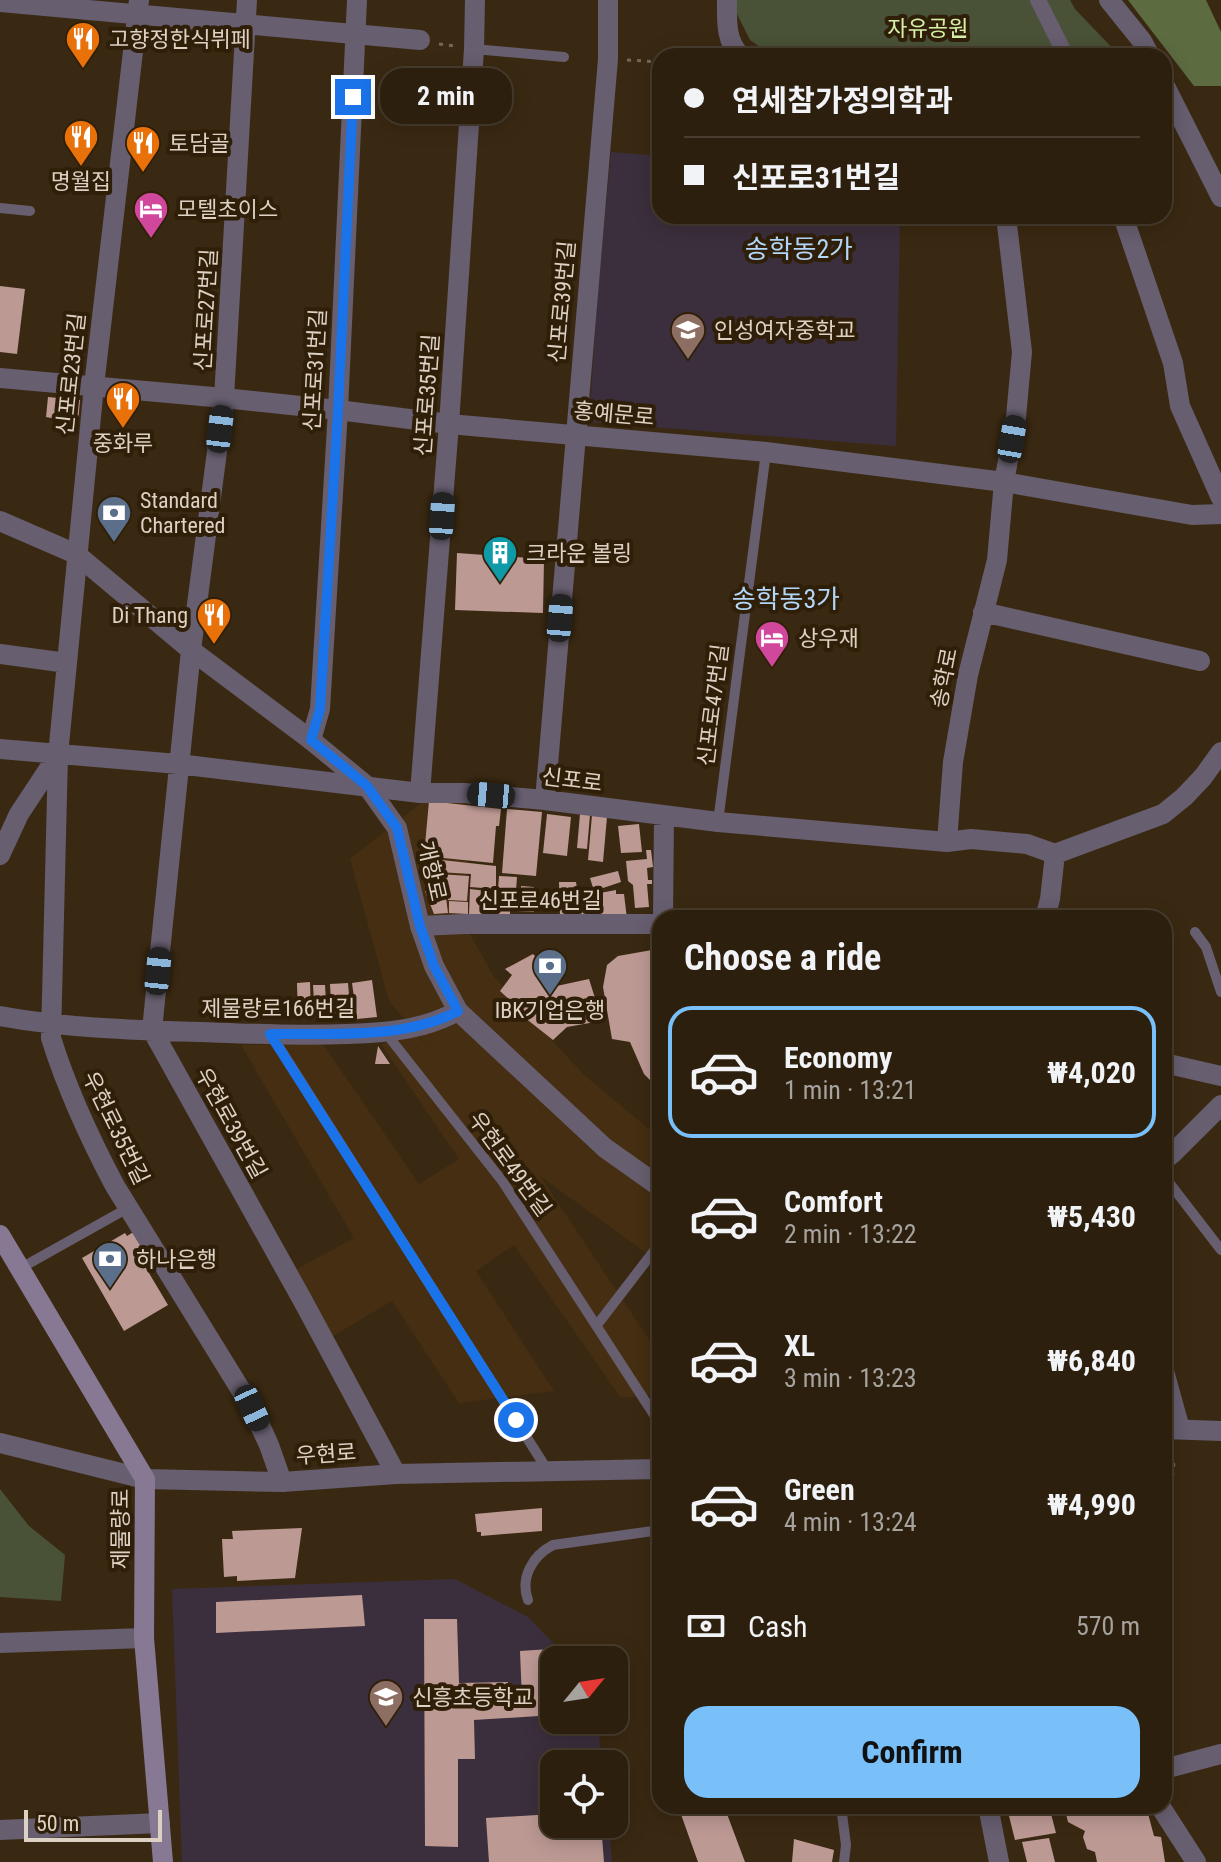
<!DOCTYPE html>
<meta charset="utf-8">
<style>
:root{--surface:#2c1f0e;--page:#382c1c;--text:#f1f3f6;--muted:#a6a29e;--line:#483d2e;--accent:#79bff8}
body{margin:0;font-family:"Roboto Condensed","Noto Sans KR",sans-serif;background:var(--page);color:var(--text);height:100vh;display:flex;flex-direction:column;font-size:30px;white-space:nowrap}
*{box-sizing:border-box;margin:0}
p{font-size:26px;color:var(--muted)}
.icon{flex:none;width:44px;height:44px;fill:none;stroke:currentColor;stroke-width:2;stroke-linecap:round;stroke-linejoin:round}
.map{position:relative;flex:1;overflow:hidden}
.side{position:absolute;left:652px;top:910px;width:520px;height:904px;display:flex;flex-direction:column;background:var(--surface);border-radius:24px;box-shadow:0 4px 20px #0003,0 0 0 2px var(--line)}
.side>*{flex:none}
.banner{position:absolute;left:652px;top:48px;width:520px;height:176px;border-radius:24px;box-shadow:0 4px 20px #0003,0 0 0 2px var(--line);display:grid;align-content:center;height:176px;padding:0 32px;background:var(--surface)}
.needle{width:52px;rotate:60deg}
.fabs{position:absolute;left:540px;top:1646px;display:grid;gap:16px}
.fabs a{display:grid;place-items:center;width:88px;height:88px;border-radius:16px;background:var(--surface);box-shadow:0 4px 20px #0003,0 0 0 2px var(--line);font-size:40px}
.scale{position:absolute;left:24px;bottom:20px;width:138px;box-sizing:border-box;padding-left:8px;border:4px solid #ddd1c4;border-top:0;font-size:22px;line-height:28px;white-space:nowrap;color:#ddd1c4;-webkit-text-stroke:6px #301f08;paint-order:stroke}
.end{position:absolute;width:36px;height:36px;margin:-18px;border:10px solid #1a73e8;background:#fff;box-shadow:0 0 0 4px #fff}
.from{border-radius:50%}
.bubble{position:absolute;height:56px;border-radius:24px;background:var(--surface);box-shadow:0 4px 20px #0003,0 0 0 2px var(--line);font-size:26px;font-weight:700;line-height:56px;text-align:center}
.car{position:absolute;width:24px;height:48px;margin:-24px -12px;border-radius:10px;box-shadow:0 0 6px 2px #0007;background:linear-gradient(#222 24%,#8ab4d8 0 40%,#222 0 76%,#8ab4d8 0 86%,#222 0)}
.banner b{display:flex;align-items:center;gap:28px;height:76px;font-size:30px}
.banner b+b{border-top:2px solid var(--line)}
.banner i{width:20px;height:20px;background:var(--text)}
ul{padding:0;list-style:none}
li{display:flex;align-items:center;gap:24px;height:132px;margin:0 16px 12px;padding:0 16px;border:4px solid transparent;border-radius:24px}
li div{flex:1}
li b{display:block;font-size:30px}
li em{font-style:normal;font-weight:700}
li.on{border-color:var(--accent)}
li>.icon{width:72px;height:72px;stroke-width:1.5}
h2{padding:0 32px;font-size:36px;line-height:96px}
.pay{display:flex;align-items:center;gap:20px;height:88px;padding:0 32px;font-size:30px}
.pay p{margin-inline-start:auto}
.button{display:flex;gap:16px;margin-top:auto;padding:16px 32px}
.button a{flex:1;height:92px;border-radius:24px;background:var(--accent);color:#111;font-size:32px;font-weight:700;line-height:92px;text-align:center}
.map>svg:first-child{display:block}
</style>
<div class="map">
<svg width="1221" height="1862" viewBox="0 0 1221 1862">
<rect width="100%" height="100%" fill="#3a2912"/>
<!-- built -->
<path fill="#452e11" d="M426,799L471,803L464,923L494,977L584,1075L660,1138V1263L540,1176L660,1356V1394L621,1398L514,1245L476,1271L554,1391L459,1403L392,1301L333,1336L297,1269L354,1238L241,1045L323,1044L419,1184L459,1159L381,1044L416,1034L432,1051L389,1001L350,859Z"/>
<!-- education -->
<path fill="#3c2f3d" d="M611,152L660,156V216H900L896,446L589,422L598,288Z
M455,1579L528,1617L569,1659L554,1660V1720H593L599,1735L602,1764H554V1824H609L612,1862H182L172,1589Z"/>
<!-- green -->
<path fill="#495237" d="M737,0H1070L1075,9L1118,54L1116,56H773L750,40L737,14Z
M0,1489L29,1526L65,1555L61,1601L0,1597Z"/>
<!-- forest -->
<path fill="#5d6b41" d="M1128,0H1206L1221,32V86H1194Z"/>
<!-- building -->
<path fill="#bd9994" d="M0,286L25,289L17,354L0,352Z
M48,397L80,400L78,423L46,417Z
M457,553L544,559L543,613L455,610Z
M429,801L501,809L499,826H496L493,863L424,856Z
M507,809L542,812L536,876L502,873Z
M547,814L571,817L567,856L543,853Z
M580,814L590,815L587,849L577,848Z
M592,815L607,817L603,862L588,860Z
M639,824L642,852L621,853L618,826Z
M646,850H651L653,867L647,868L648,880H652V884H647L649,907L635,908L633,885L628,881L626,861L647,859Z
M424,858L496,866V889L470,887L471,874L422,871Z
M618,871L621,882L594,891L590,878Z
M423,873L469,876L467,901L448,900V887L425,888Z
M499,876L517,877L516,891L498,890Z
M559,882H576L577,889H583L586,893V915L560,916Z
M521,886L534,887V912L515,911L516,894H521Z
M470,889L496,892L495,915L469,914Z
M445,890L448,913L434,914L425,891Z
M616,890V894H624L627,919L600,917V893Z
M498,895L510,896V916H498Z
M449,901L468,902V914L449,913Z
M652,950L660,1010V1090L644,1074L630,1042L612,1039L603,987L607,965L618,956Z
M533,954L547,968L545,979L552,987L589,979L600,1014L595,1022L567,1027L553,1040L510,1006L512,1002L500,991L512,975L505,969Z
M372,980L377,1017L357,1019L352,983Z
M310,982L311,1018H298L297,983Z
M348,983L351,1019H332L330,984Z
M313,985H325L327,1018H315Z
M378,1046L390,1064H375Z
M135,1231L146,1248L137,1253L168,1305L124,1331L82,1258L125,1233L127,1236Z
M542,1508V1531L481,1536V1532H477L475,1514Z
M302,1528L295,1578L237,1581V1576L224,1577L222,1539H233L232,1531Z
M362,1595L365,1626L216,1633V1602Z
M424,1619H457L459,1683L508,1682V1701L522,1700L520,1651L550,1649V1697H554V1715L474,1720L475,1759H458V1847L425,1846Z
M678,1806H724L745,1862H698Z
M1016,1806H1049L1056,1833L1015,1840L1008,1812L1011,1807Z
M1064,1806H1146L1154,1836L1161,1837L1165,1862H1097L1095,1852L1087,1849L1083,1837L1085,1831L1068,1822Z
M554,1814V1824H601L604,1862H489L486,1818Z
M1049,1838L1055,1862H1027L1022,1842Z
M794,1839L834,1850L832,1862H792Z"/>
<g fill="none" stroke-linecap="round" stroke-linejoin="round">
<!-- path -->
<path stroke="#776754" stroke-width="3" stroke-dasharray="4 6" stroke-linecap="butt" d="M439,44L456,46
M627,60L660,62
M1164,1526L1174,1467L1171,1448"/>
<!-- service -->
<path stroke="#675e6f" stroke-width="10" d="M474,49L564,57
M0,208L30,211
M718,822L766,452
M1195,932L1206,947L1221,992
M385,1032L503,1182L660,1424
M272,1036L548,1471
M1164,1176L1221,1250
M19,1269L128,1208
M597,1325L660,1243
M528,1600C520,1578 532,1556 553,1545L660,1530
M841,1806L846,1845L844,1862"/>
<!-- pedestrian -->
<path stroke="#675e6f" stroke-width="16" d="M1038,0L1066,56"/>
<!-- minor -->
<path stroke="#675e6f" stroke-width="20" d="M139,0L94,386L58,755L51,1038C67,1089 90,1139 115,1186L252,1408L269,1445L282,1482
M247,0L224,398L191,650L152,1030L303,1301L396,1474
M727,0C727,19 725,42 741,56
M1109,0L1142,41L1150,56
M1164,84L1221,197
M1123,216L1173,363L1180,406L1221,498
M983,612L1200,661
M0,654L67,663
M311,740L320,709L338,410L357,0
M0,749L178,764L420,793H464L545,800L718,822L947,842L971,839L1027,844L1055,854L1163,814L1184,797L1203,777L1221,752
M420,793L449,424L474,49L475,0
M545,800L608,59V0
M947,842L953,762L968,675L997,560L1004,482L1016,417L1022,352L1006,216
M0,855L19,814L58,755
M663,918L664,816
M1045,918L1050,899L1055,854
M420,926L464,924H660
M0,1016C65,1028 134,1030 200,1032C260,1034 322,1037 382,1032C408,1030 436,1023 458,1011
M1164,1063L1221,1076
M1164,1160L1173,1153L1221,1105
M1164,1371L1180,1429
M0,1643L144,1638
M1164,1769L1221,1754
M1160,1806L1196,1862
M0,1830L160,1823"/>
<!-- tertiary -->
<path stroke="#675e6f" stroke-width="20" d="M0,2L420,40
M0,378L224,398L338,410L449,424L766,452L1004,482L1192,515L1221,514
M0,521L76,554L191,650L311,740L367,786L397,828L420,926L434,966L458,1011L605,1148L660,1187
M1164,1429L1221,1431
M0,1443L145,1479L282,1482L396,1474L660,1469
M988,1806L999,1862"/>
<!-- secondary -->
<path stroke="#877994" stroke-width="20" d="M0,1235L145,1479L144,1638L163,1862"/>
</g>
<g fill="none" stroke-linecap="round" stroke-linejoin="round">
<!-- route -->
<path stroke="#1a73e8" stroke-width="10" d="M353,97L338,410L320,709L311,740L367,786L397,828L420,926L434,966L458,1011C405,1040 329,1033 270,1034L516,1420"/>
</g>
<!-- icons -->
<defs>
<symbol id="restaurant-pin" viewBox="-11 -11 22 30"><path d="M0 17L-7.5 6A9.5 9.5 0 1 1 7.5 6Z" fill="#e8710a" stroke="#301f08"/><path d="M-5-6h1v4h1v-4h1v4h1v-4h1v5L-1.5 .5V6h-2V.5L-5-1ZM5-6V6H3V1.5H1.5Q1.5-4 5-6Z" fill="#fff"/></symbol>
<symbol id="hotel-pin" viewBox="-11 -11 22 30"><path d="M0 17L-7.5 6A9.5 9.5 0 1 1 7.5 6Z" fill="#d1479c" stroke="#301f08"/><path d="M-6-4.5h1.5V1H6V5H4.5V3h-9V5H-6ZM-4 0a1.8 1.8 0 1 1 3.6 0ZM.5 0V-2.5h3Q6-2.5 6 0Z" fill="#fff"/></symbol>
<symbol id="school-pin" viewBox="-11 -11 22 30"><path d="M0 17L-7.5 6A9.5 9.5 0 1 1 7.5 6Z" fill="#8d6e63" stroke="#301f08"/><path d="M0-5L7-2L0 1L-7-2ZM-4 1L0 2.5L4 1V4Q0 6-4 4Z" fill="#fff"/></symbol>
<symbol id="bank-pin" viewBox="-11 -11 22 30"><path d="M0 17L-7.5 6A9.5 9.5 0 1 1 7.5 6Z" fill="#5c6f8a" stroke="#301f08"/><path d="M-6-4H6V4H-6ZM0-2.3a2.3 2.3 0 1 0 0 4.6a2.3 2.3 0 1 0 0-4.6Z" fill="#fff"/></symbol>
<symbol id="building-pin" viewBox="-11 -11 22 30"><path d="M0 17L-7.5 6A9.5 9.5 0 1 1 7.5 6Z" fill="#0f9aa8" stroke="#301f08"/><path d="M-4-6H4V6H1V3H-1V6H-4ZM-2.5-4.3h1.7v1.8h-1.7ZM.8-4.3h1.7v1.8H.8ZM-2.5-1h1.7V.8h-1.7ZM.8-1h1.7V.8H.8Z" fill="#fff"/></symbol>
</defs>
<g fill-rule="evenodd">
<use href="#restaurant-pin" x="63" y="19" width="40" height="54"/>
<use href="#restaurant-pin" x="61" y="117" width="40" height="54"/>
<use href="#restaurant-pin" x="123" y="123" width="40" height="54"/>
<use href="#hotel-pin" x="131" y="189" width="40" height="54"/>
<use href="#school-pin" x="668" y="310" width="40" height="54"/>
<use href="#restaurant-pin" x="103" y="379" width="40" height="54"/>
<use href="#bank-pin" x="94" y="493" width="40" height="54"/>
<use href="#building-pin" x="480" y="533" width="40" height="54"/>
<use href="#restaurant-pin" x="194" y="595" width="40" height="54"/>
<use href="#hotel-pin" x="752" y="618" width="40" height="54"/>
<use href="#bank-pin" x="530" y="946" width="40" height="54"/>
<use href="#bank-pin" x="90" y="1239" width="40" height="54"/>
<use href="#school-pin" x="366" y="1677" width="40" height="54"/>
</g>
<g text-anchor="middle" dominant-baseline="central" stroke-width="8" stroke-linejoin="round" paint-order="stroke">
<!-- park labels -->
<g font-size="22" fill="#d7f0a9" stroke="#301f08">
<text x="928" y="28">자유공원</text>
</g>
<!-- poi labels -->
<g font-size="22" fill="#ddd1c4" stroke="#301f08" text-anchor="start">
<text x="109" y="39">고향정한식뷔페</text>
<text x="169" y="143">토담골</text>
<text x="81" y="181" text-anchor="middle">명월집</text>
<text x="177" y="209">모텔초이스</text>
<text x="714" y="330">인성여자중학교</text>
<text x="123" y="443" text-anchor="middle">중화루</text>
<text x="140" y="500">Standard<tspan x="140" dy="25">Chartered</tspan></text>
<text x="526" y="553">크라운 볼링</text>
<text x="188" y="615" text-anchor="end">Di Thang</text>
<text x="798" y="638">상우재</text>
<text x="550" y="1010" text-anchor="middle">IBK기업은행</text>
<text x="136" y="1259">하나은행</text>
<text x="412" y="1697">신흥초등학교</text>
</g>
<!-- street labels -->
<g font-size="22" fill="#ddd1c4" stroke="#301f08">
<text transform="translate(562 302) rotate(-85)">신포로39번길</text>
<text transform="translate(206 310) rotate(-87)">신포로27번길</text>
<text transform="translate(315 370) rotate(-87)">신포로31번길</text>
<text transform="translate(71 374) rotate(-84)">신포로23번길</text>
<text transform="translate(427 395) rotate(-86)">신포로35번길</text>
<text transform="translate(614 414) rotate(5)">홍예문로</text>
<text transform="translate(944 678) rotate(-79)">송학로</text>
<text transform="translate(713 705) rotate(-83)">신포로47번길</text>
<text transform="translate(572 780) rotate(7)">신포로</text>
<text transform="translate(432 871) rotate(77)">개항로</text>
<text x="540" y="900">신포로46번길</text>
<text x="278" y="1008">제물량로166번길</text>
<text transform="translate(231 1123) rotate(61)">우현로39번길</text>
<text transform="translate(116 1128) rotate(64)">우현로35번길</text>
<text transform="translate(510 1164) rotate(54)">우현로49번길</text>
<text transform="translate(326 1454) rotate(-4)">우현로</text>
<text transform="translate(120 1529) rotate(-90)">제물량로</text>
</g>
<!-- quarter labels -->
<g font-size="26" fill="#b2d7f8" stroke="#301f08">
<text x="799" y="249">송학동2가</text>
<text x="786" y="599">송학동3가</text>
</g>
</g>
</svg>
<div class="fabs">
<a><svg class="needle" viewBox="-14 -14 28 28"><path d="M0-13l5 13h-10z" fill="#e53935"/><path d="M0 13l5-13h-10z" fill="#a6a29e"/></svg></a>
<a><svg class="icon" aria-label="locate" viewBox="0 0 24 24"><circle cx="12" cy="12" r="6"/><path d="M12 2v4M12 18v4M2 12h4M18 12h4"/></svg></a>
</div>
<div class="scale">50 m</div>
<i class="end from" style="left:516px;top:1420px"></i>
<i class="end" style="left:353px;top:97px"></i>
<div class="bubble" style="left:380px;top:68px;width:132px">2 min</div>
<i class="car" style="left:220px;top:429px;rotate:7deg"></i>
<i class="car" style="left:1012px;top:439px;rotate:10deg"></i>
<i class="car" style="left:442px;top:516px;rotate:4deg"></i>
<i class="car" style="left:560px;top:618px;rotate:5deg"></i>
<i class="car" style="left:491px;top:795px;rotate:275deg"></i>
<i class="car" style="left:158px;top:971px;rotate:6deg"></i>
<i class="car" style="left:252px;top:1408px;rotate:155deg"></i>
<div class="banner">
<b><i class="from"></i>연세참가정의학과</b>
<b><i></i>신포로31번길</b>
</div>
<section class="side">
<h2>Choose a ride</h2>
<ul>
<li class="on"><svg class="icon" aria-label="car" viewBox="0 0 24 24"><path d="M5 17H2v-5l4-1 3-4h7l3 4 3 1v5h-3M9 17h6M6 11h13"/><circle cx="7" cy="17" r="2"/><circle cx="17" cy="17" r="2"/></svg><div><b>Economy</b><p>1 min · 13:21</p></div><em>₩4,020</em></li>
<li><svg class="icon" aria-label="car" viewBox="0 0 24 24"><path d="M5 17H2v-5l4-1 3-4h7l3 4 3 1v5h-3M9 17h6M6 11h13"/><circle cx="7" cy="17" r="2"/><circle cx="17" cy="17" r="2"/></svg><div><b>Comfort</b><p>2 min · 13:22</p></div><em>₩5,430</em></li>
<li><svg class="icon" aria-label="car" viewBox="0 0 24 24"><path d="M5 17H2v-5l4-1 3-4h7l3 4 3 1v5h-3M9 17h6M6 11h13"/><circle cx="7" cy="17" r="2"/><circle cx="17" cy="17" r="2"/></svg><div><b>XL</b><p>3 min · 13:23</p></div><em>₩6,840</em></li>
<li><svg class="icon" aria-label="car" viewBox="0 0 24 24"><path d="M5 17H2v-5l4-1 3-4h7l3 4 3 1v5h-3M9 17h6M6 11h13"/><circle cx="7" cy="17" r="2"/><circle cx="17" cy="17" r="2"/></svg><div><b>Green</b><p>4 min · 13:24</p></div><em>₩4,990</em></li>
</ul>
<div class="pay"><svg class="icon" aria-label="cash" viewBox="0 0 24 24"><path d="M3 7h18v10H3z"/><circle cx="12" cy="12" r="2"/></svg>Cash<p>570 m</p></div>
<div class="button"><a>Confirm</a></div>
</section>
</div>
